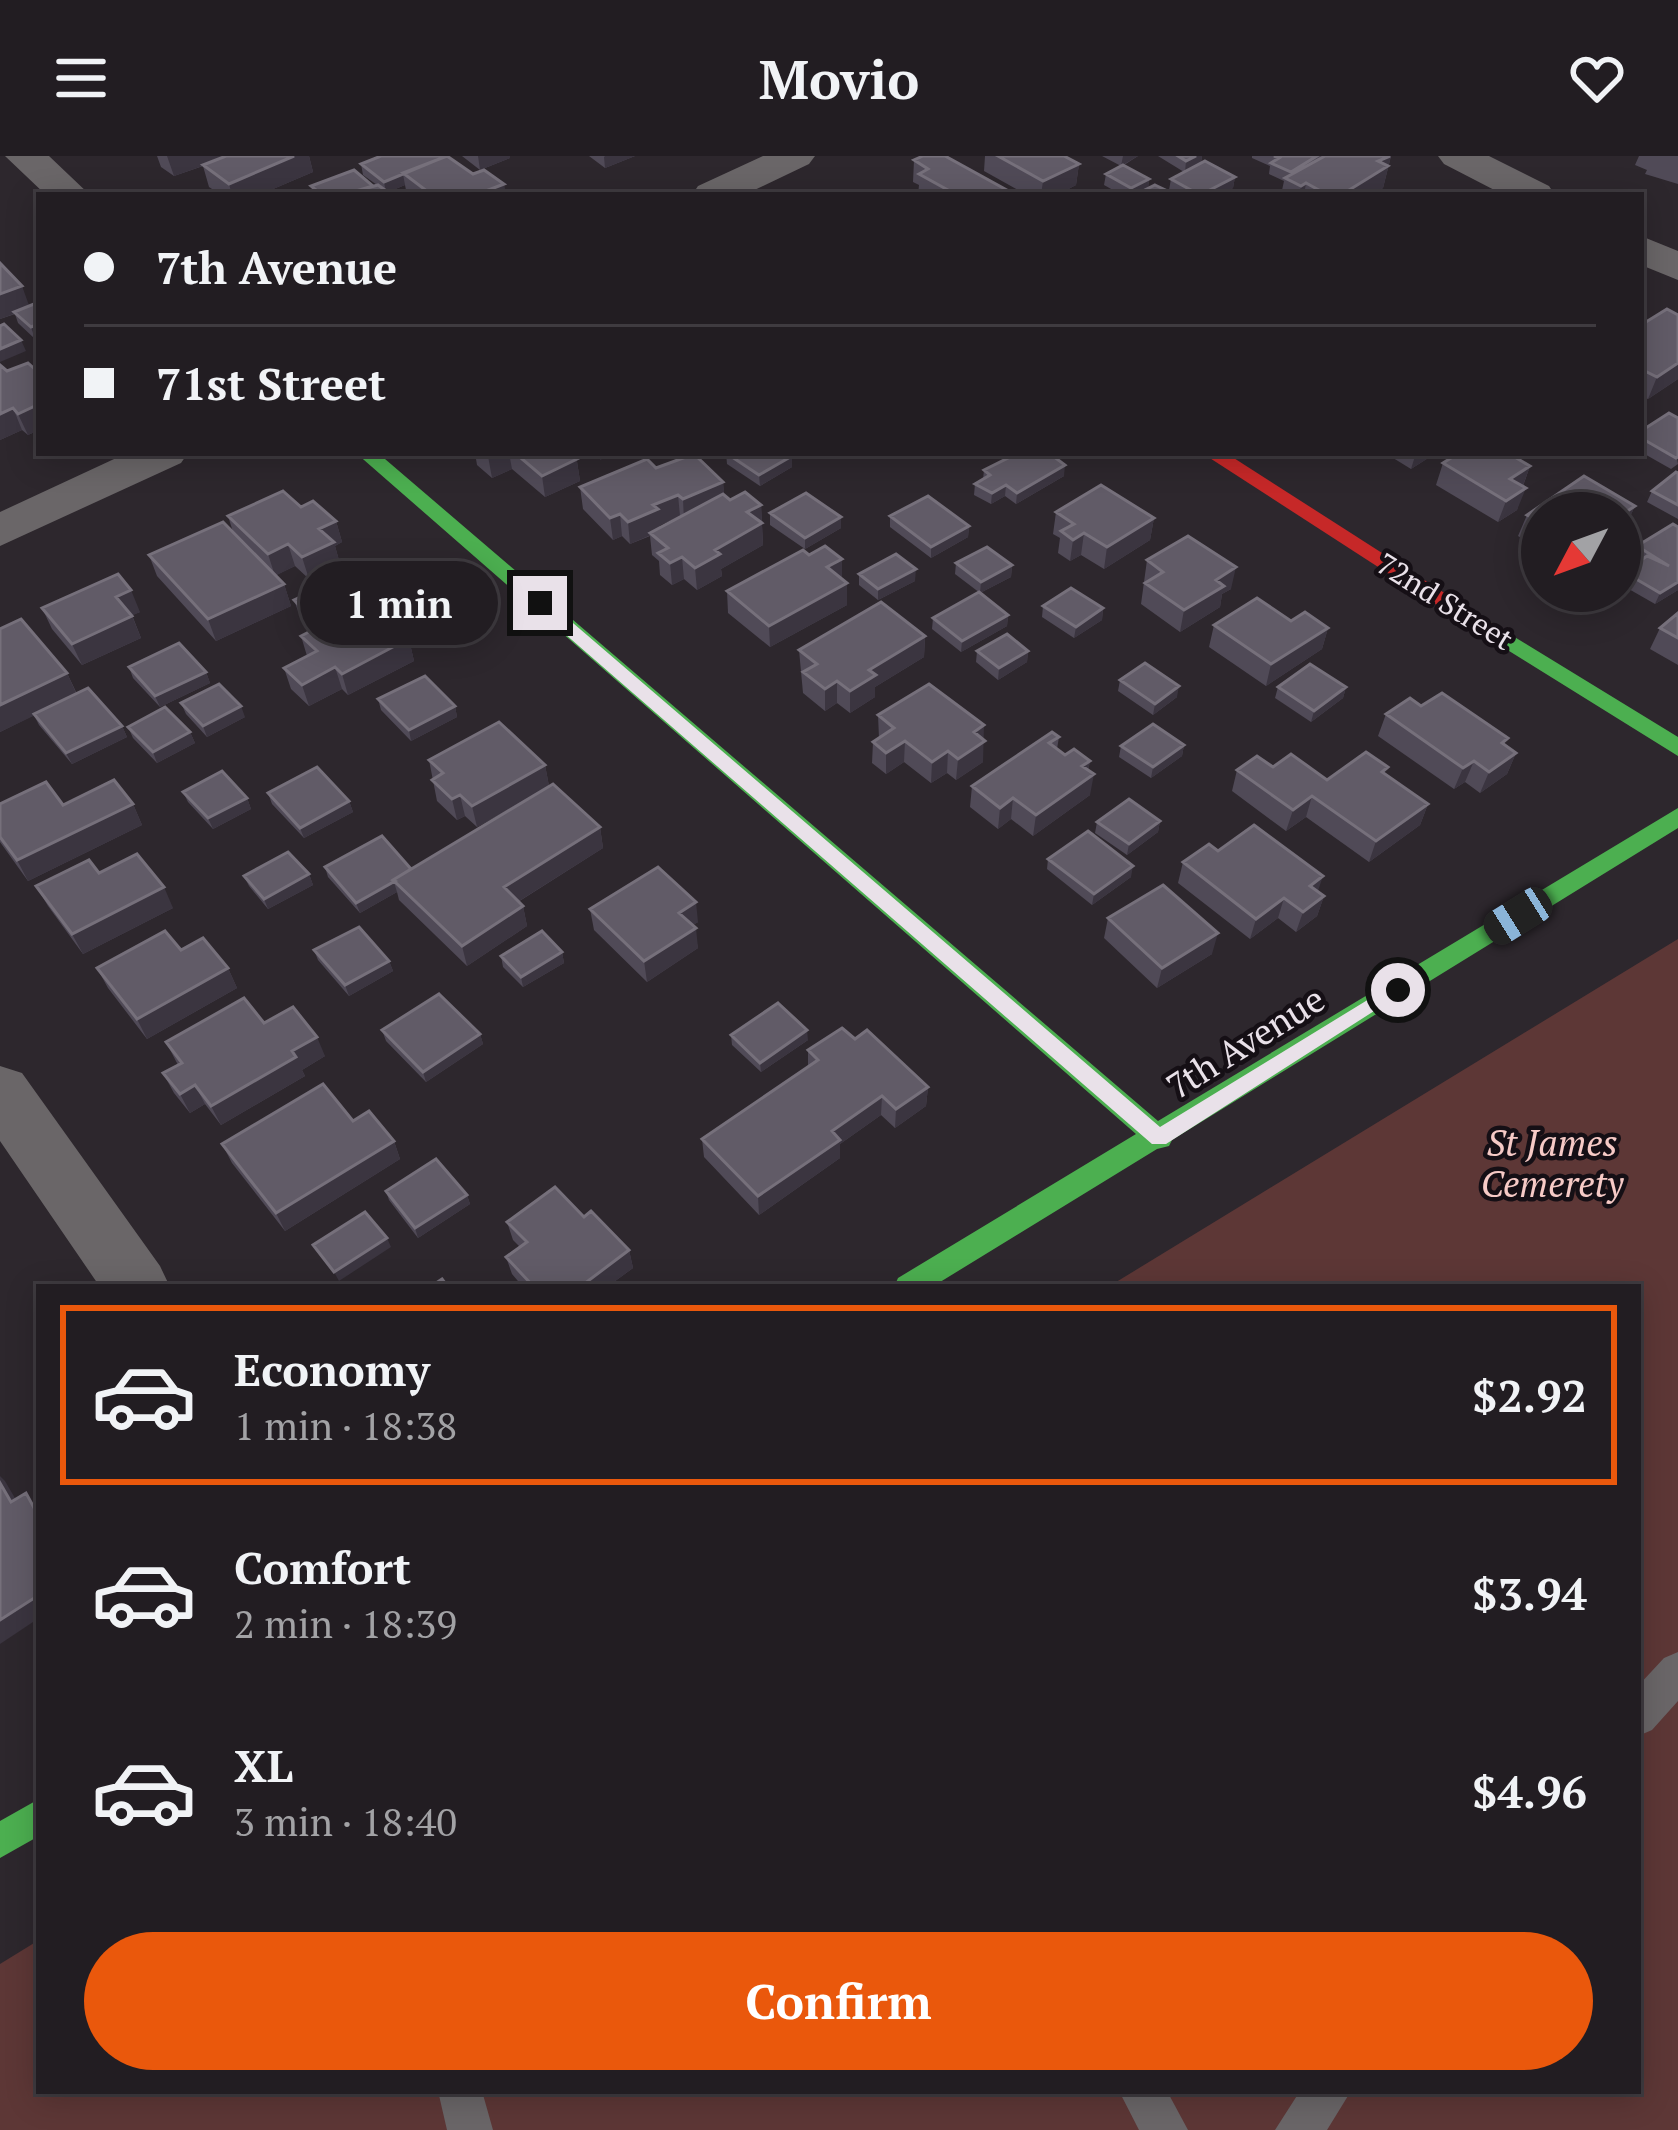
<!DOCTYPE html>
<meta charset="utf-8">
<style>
:root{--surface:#221d22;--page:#2a262a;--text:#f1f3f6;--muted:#a2a2a5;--line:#3f3b40;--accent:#ea580c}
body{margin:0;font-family:"PT Serif",serif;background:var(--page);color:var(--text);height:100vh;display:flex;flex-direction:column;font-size:45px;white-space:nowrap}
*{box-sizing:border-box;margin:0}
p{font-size:39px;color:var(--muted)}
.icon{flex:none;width:66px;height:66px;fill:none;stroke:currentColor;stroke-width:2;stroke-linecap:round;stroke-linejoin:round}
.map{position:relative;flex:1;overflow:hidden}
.side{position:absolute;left:36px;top:1128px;width:1605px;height:810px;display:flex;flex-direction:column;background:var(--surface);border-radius:0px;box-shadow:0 6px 30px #0003,0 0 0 3px var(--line)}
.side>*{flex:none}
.banner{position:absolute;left:36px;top:36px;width:1608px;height:264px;border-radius:0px;box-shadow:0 6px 30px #0003,0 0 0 3px var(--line);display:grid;align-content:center;height:264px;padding:0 48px;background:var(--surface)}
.needle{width:78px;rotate:229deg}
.tools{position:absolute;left:1521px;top:336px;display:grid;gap:24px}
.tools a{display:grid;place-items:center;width:120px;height:120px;border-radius:50%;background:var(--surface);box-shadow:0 6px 30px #0003,0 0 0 3px var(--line);font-size:60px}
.end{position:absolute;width:54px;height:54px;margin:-27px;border:15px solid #e9e1e9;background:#111;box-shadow:0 0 0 6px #111}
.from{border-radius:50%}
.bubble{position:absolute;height:84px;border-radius:42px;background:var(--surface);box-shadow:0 6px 30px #0003,0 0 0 3px var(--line);font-size:39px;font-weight:700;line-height:84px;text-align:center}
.car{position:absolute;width:36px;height:72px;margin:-36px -18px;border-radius:15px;box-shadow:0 0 9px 3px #0007;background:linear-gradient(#222 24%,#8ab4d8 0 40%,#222 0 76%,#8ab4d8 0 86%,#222 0)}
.banner b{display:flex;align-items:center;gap:42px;height:114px;font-size:45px}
.banner b+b{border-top:3px solid var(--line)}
.banner i{width:30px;height:30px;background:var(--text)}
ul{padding:21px 0 0;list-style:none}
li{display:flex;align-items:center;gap:36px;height:180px;margin:0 24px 18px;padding:0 24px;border:6px solid transparent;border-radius:0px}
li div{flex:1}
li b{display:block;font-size:45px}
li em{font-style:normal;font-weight:700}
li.on{border-color:var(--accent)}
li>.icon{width:108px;height:108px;stroke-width:1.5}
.action{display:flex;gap:24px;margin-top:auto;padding:24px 48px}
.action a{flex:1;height:138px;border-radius:72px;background:var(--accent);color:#fff;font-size:48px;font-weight:700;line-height:138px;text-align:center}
header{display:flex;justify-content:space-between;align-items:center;height:156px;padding:0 48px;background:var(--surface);font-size:54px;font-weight:700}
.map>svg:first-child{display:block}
</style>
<header><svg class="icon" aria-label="menu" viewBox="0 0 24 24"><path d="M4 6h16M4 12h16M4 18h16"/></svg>Movio<svg class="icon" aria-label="heart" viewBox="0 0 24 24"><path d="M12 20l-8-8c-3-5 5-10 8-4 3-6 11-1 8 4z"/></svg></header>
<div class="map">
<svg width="1678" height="1974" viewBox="0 0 1678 1974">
<rect width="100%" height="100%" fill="#2d272d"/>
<!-- green -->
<path fill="#5d3736" d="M1678,783V1974H0V1808L39,1784V1935H1638V1131H1108Z"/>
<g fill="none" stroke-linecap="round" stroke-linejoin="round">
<!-- lane -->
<path fill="#6a6668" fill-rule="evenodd" d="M1678,1496V1545L1652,1574L1638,1580V1530L1664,1502Z
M438,1935H482L493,1974H447Z
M1119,1935H1167L1188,1974H1139Z
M1300,1935H1351L1327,1974H1275Z"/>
<!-- street -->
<path fill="#6a6668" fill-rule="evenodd" d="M5,0H49L90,39H46Z
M763,0H815L809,8L744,39H692L698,30Z
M1438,0H1489L1549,30L1555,39H1504L1444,8Z
M1641,80L1678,95V124L1641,109Z
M127,297H188L181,307L0,390V356Z
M0,910L22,917L160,1110L170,1131H100L0,985Z"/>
<!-- fast -->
<path fill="#4caf50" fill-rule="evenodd" d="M356,297H378L1158,965L1678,652V672L1172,984L1169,990L1157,993L932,1131H894L898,1122L1136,978Z
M1485,463L1678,581V600L1477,475V465Z
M39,1643V1680L0,1702V1665Z"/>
<!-- jam -->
<path fill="#c62828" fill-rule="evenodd" d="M1202,297H1226L1496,470L1485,477L1477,475Z"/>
</g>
<!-- wall -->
<path fill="#504a57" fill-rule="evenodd" d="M157,0H309L313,16L259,39H221L209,31L203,10L174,20L161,11Z
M462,0H510V2L480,14Z
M589,0H635L605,12Z
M985,0H1064L1079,8L1076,29L1057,39H1027L984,15Z
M1102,0H1138L1124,9L1149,23L1148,32L1174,39H1122L1104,29L1106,18L1121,10Z
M1158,0H1202L1201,7L1235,21L1233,32L1220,39H1178L1169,34L1171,23L1184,16Z
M1252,0H1391L1383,32L1371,39H1281L1284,25L1269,18L1270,10L1252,2Z
M1639,0H1678V28L1645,18L1647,14L1635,9Z
M914,4L1014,39H918L919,29L913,26Z
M361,8L473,18L504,28L505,39H407L405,29L388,36L392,39H314L311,30L377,29L363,19Z
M0,107L22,130L35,183L18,167L15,158L0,163Z
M1678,159V223L1648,243L1641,240V169Z
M0,209L7,215L39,217V274L28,279L22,274L0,284Z
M1669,257L1678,308L1671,313L1641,296V275Z
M475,297H580L576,299L580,325L545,341L512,313L492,322L477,309Z
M726,297L792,311L760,330L727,308Z
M1385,297H1436L1411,313Z
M1443,307L1530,310L1523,330L1517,354L1498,366L1436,329Z
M656,312L723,326L724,340L730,344L761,349L763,389L721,413L722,420L697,434L684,423L672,429L660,419L659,405L652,399L650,380L630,388L622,380L613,384L583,353L580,331ZM680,360V361L660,372V369Z
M984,314L1064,320L1016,348L1005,340L991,348L974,339L975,328L983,323Z
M1678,317V363L1647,346L1652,335Z
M1584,320L1635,350L1625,371L1620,375V357H1542V394L1518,380L1527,359Z
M301,351L336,365L342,386L335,390L340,408L309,423L295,410L276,419L284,428L291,450L216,485L157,420L149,399L233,376L228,360Z
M1056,356L1154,362L1150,384L1104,413L1081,399L1070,405L1058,397L1060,382L1053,378Z
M770,357L841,372L805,393L770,369Z
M890,360L969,370L968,381L931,402L890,371Z
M1673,368L1678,434L1655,448L1620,428V425L1624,416L1639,405L1632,401L1637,390Z
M1147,404L1231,433L1222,438L1220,451L1180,476L1141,448Z
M956,407L1012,409L1011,421L980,437L955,418Z
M859,418L915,425L878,444L859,429Z
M847,427V449L770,491L728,457L727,435Z
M294,444L362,449L413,467L419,488L411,492L414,505L348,539L342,533L309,550L291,533L284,512L307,500L301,480L351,455L313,472L298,455Z
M1043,450L1103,452L1102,464L1074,482L1042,461Z
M42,452L140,456L132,459L141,482L82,509L52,473Z
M1678,457V509L1650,493L1660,472Z
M1008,459L1007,470L961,496L932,473L933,462Z
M1214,469L1328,472L1322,493L1266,530L1209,491Z
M0,473L67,517L77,538L122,570L127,581L72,608L39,569L34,559L0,576Z
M925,480L924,501L875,531V541L850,557L837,547L825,555L803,537L799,494Z
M977,495H1028L1027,506L998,524L976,506Z
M129,511L206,516L210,527L160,551L133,522Z
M1120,524L1177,541L1153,559L1118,535Z
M1278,531H1346L1343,542L1311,566L1275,542Z
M378,543L455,550L457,561L411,585L381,554Z
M181,547L245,561L207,581L186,558Z
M1421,550L1505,589L1516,597L1507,618L1480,637L1465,626L1454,633L1378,580L1386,558Z
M878,559L983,583V606L956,624L947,617L931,627L904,606L886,618L872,607L873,586L879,582Z
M128,571L190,576L195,587L157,607L133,582Z
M1059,581L1057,593L1065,599L1090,605L1088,614L1090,639L1033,680L1011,663L998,673L970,651L972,630Z
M1184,589L1182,600L1151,622L1119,601L1121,590Z
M429,604L545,609L549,630L477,671L465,660L457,664L437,645Z
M1273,611L1327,624L1386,618L1428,648L1420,669L1369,706L1306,661L1286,675L1232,635L1237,614Z
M183,636L247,642L251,653L213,673L188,646Z
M268,637L349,645L353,656L304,682L272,648Z
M0,648H133L142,669L28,725L0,686Z
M1160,665L1158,676L1127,699L1095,677L1097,666Z
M600,671L603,692L518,746L523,750L527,770L467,810L399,744L397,736L360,757L328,721L325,711L411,713Z
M1218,695L1318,735L1324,740L1317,760L1296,776L1278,762L1250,783L1178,727L1183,706Z
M1048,703L1131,721L1092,749L1047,713Z
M99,717L173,752L83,798L48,750L36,730Z
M309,718L313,729L268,753L249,730L244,720Z
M590,753L698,766L693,769L698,792L647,826L594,774Z
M1108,762L1212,798L1157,832L1104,782Z
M181,794L228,812L237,832L147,883L108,832L97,812Z
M314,794L389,805L393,815L349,840L318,804Z
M562,796L564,807L523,831L503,811L501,800Z
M264,867L325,900L302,914L305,920L221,969L205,948L190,957L174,937L163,917L178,909L166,886Z
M382,874L480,878L483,888L426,926L386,885Z
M731,879L808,884L761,916L732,889Z
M855,883L928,931L926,950L895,972L881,959L840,988V1002L759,1059L704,1001L702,983L808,910V894Z
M353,965L394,985L400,1003L285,1075L232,1007L222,988Z
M386,1035L467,1039L470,1048L418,1082L389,1044Z
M584,1061L629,1094L633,1112L607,1131H523L512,1118L506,1101L520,1091L513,1084L507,1066Z"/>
<!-- shaded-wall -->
<path fill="#3b3540" d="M167,0H231L174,20Z
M294,0H309L313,16L259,39H232L229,28Z
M478,0H510V2L480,14Z
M605,0H635L605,12L604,1Z
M1123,0H1138L1121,10Z
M1196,0H1202L1201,8L1185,16L1186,5Z
M1391,0L1383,32L1371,39H1341L1378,5Z
M1079,8L1076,29L1057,39H1041L1043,25Z
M403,18L405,29L386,37L384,26Z
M1235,21L1233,32L1220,39H1200Z
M1149,23L1148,34L1138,39H1130L1131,32Z
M1306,27L1304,39H1299L1301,30Z
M504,28L505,39H479L478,38Z
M22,130L30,152L0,163V138Z
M39,168V181L35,183L31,171Z
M21,184L26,195L0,206V193Z
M1678,207V223L1648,243L1657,221Z
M39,248V274L28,279L18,258Z
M13,252L22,274L0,284V258Z
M495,297H509L512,313L492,322L488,300Z
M562,297H580L576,299L580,325L545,341L542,320Z
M599,297H615L600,304Z
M1416,297H1436L1411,313Z
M792,300V311L760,330L759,319Z
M1065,309L1064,320L1016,348L1017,337Z
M1530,310L1522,332L1502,345L1510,323Z
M723,326L725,348L684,365L683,343Z
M1006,329L1005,340L991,348L992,337Z
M1526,332L1517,354L1498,366L1506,345Z
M678,339L680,360L660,369V375L630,388L628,366L653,349Z
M761,349L763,389L721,413L722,420L697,434L695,412L715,394L747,356Z
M1635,350L1625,371L1620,375V360Z
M620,358L622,380L613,384L610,362Z
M841,361V372L805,393V382Z
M1154,362L1150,384L1104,413L1107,391Z
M336,365L342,386L335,390L340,408L309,423L302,401L319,373Z
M969,370L968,381L931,402V391Z
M1084,377L1081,399L1070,405L1073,384Z
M288,388L295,410L275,420L268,398Z
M682,401L684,423L672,429L670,407Z
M842,403V425L827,411Z
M1012,409L1011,421L980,437L981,426Z
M1236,411L1231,433L1222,438L1220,451L1180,476L1184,454L1216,424Z
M916,413L915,425L878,444V433Z
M1678,426V434L1655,448L1660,437Z
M847,427V449L770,491L769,470Z
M284,428L291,450L216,485L208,463Z
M131,434L140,456L125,463L116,441Z
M359,438L362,449L313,472L310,461Z
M1103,452L1102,464L1074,482L1076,471Z
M1008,459L1007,470L961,496L962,485Z
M132,460L141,482L82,509L72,488Z
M413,467L419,488L411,492L414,505L348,539L342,518L399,474Z
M1328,472L1322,493L1266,530L1271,508Z
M925,480L924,501L875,531V541L850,557V535L869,514Z
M1028,495L1027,506L998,524L999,512Z
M335,511L342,533L309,550L302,529Z
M206,516L210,527L160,551L155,540Z
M67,517L77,539L0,576V549Z
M837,525V547L825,555V533Z
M1179,530L1177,541L1153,559L1155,548Z
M1346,531L1343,542L1311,566L1314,555Z
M241,550L245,561L207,581L203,570Z
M455,550L457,561L411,585L409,574Z
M984,569L983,606L956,624L958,603L974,576Z
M122,570L127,581L72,608L66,597Z
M190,576L195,587L157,607L153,596Z
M905,585L904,606L886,618V597Z
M1184,589L1182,600L1151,622L1153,611Z
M948,595L947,617L931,627L932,606Z
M1516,597L1507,618L1480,637L1489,616Z
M1090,605L1087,623L1094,618L1090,639L1033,680L1036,659L1082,610Z
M1474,605L1465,626L1454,633L1463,612Z
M545,609L549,630L477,671L472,650Z
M460,639L465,660L457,664L452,643Z
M1312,640L1306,661L1286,675L1293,654Z
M247,642L251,653L213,673L208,662Z
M1013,642L1011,663L998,673L1000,652Z
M349,645L353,656L304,682L300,672Z
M133,648L142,669L28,725L17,704Z
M1428,648L1420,669L1369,706L1376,685Z
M1160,665L1158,676L1127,699L1129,688Z
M600,671L603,692L508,752L504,731Z
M1133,710L1131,721L1092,749L1094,738Z
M309,718L313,729L268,753L264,743Z
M1323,720L1316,741L1310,730Z
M394,726L397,736L360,757L356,747Z
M164,731L173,752L83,798L72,778Z
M1324,740L1317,760L1296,776L1303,756Z
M1284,742L1278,762L1250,783L1256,763Z
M696,746L698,766L681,777L679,757Z
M523,750L527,770L467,810L462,790Z
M696,772L698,792L647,826L644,805Z
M1218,777L1212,798L1157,832L1162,812Z
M562,796L564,807L523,831L521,821Z
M389,805L393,815L349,840L345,829Z
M228,812L237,832L147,883L137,863Z
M807,874L808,884L761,916L760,907Z
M480,878L483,888L426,926L423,916Z
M317,881L325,900L302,914L305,920L221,969L211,950L292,895Z
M195,929L205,948L190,957L180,938Z
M928,931L926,950L895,972L896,953Z
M882,940L881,959L840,988V1002L759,1059L758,1040L832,975Z
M394,985L400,1003L285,1075L276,1057Z
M467,1039L470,1048L418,1082L415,1072Z
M387,1082L391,1091L339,1125L334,1116Z
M629,1094L633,1112L607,1131H580Z
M0,1320L5,1325L26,1361L11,1346L0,1327Z
M39,1439V1462L0,1488V1464Z"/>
<!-- building -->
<path fill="#615b67" stroke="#76707b" stroke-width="3" d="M226,0H294L229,28L203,9Z
M381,0H443L444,1L384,26L361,8Z
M447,0L473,18L484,14L504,28L478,38L480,39H432L403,17Z
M923,0H945L1014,38L957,39L919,18L928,13L914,4Z
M998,0H1064L1079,8L1043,25Z
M1178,0H1196L1186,5Z
M1274,0H1317L1291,16L1271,7L1279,2Z
M1325,0H1390L1378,5L1388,10L1341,39H1328L1306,27L1301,30L1285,22Z
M1205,5L1235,21L1200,39L1171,23Z
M1123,9L1149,23L1131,32L1106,18Z
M354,14L373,30L342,39H322L311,30Z
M378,29L392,39H342Z
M1155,29L1174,38L1142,39L1139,37Z
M0,107L22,130L0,138Z
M39,146V168L31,171L14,156Z
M1667,153L1678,159V207L1657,221L1641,213V169Z
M4,168L21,184L0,193V170Z
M28,207L39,217V248L18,258L13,252L0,258V209L7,215Z
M1669,257L1678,262V301L1676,302L1641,282V275Z
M515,297H569L577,303L542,320Z
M726,297H787L792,300L759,319Z
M1018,297H1049L1065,309L1017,337L1006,329L992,337L975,328L990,319L984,314Z
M1459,297H1508L1530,310L1510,323L1526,332L1506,345L1443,307Z
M694,298L723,326L683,343L678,339L653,349L658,353L628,366L620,358L610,362L580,331L647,303L656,312Z
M1676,316L1678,317V349L1652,335Z
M1584,320L1635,350L1620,360V357H1542V367L1527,359Z
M1101,329L1154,362L1107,391L1084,377L1073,384L1061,375L1074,368L1056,356Z
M283,335L301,351L313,345L336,365L319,373L334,386L302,401L288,388L268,398L228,360Z
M745,336L761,349L747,356L762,367L715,394L720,398L695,412L682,401L670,407L658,397L668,392L650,377L723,338L730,344Z
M806,337L841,361L805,382L770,357Z
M928,340L969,370L931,391L890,360Z
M223,366L284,428L208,463L149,399Z
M1673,368L1678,371V426L1660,437L1624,416L1647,400L1669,410L1637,390Z
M1188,380L1236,411L1216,424L1224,430L1184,454L1145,427L1163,416L1147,404Z
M825,390L842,403L827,411L847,427L769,470L727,435L803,394L809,399Z
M987,391L1012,409L981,426L956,407Z
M896,398L916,413L878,433L859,418Z
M118,418L131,434L116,441L132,460L72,488L42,452Z
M344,421L359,438L310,461L294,444Z
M1071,432L1103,452L1076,471L1043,450Z
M979,436L1008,459L962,485L933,462Z
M1257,442L1291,465L1305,456L1328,472L1271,508L1214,469Z
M371,444L386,459L398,453L413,467L399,474L408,483L342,518L335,511L302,529L284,512L317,495L301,480Z
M881,446L925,480L869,514L876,519L850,535L837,525L825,533L803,516L817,508L799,494Z
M1678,457V482L1660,472Z
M21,463L67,517L0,549V473Z
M1007,478L1028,495L999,512L977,495Z
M179,487L206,516L155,540L129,511Z
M1145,507L1179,530L1155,548L1120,524Z
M1310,508L1346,531L1314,555L1278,531Z
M425,520L455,550L409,574L378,543Z
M219,528L241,550L203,570L181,547Z
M929,528L984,569L974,576L985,585L958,603L948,595L932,606L905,585L886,597L873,586L894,572L878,559Z
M88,532L122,570L66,597L34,558Z
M1442,537L1508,582L1502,587L1516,597L1489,616L1474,605L1463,612L1386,558L1410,542L1421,550Z
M165,551L190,576L153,596L128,571Z
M499,566L545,609L472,650L460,639L452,643L432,624L443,617L429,604Z
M1153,568L1184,589L1153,611L1121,590Z
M1052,576L1059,581L1049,587L1065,599L1074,593L1090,605L1082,610L1094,618L1036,659L1013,642L1000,652L972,630Z
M1366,596L1388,611L1382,616L1428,648L1376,685L1312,640L1293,654L1237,614L1257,600L1273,611L1291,598L1327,624Z
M317,611L349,645L300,672L268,637Z
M222,615L247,642L208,662L183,636Z
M114,624L133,648L17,704L0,681V648L46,626L63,649Z
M553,628L600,671L504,731L523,750L462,790L393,724Z
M1129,643L1160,665L1129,688L1097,666Z
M1254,669L1323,720L1310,730L1324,740L1303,756L1284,742L1256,763L1183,706L1209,688L1218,695Z
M1088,675L1133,710L1094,738L1048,703Z
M382,680L411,713L393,724L395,725L356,747L325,711Z
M288,696L309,718L264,743L244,720Z
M137,698L164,731L72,778L36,730L89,704L99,717Z
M658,711L696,746L679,757L696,772L644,805L590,753Z
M1163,729L1218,777L1162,812L1108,762Z
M359,771L389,805L345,829L314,794Z
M165,775L181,794L203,782L228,812L137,863L97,812Z
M542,775L562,796L521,821L501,800Z
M439,838L480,878L423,916L382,874Z
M244,842L264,867L293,851L317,881L292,895L296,901L211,950L195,929L180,938L163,917L182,907L166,886Z
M778,847L807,874L760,907L731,879Z
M842,872L855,883L867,874L928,931L896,953L882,940L832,975L840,984L758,1040L702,983L818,904L808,894Z
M323,928L353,965L369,955L394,985L276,1057L222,988Z
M436,1003L467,1039L415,1072L386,1035Z
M555,1031L584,1061L591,1055L629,1094L580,1131H534L506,1101L527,1086L507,1066Z
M365,1056L387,1082L334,1116L313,1089Z
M442,1123L448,1131H430Z
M0,1327L11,1346L26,1337L39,1361V1439L0,1464Z"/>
<!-- route -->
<path fill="#e9e1e9" d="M534,443H545L1160,971L1392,829L1398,827L1407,834L1166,988H1152L534,451Z"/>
<g text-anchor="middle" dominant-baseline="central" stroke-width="9" stroke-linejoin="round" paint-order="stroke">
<!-- far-street labels -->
<g font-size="30" fill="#e9e1e9" stroke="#150f15">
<text transform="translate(1445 445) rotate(32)">72nd Street</text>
</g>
<!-- street labels -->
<g font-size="36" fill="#e9e1e9" stroke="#150f15">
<text transform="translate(1245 886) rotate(-32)">7th Avenue</text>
</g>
<!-- park labels -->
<g font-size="36" font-style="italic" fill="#f6cac6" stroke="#150f15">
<text x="1552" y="986">St James<tspan x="1552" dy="41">Cemerety</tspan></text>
</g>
</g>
</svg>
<div class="tools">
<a><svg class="needle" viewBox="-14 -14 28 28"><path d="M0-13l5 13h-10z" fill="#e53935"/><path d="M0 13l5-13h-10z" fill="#a2a2a5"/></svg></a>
</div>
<i class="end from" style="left:1398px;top:834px"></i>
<i class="end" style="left:540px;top:447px"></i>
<div class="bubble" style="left:300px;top:405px;width:198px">1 min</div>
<i class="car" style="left:1518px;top:760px;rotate:238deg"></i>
<div class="banner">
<b><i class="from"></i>7th Avenue</b>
<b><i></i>71st Street</b>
</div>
<section class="side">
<ul>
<li class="on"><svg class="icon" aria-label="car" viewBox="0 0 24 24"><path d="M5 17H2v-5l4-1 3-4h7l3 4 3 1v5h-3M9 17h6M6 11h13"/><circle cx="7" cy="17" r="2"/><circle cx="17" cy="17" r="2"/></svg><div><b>Economy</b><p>1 min · 18:38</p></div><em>$2.92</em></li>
<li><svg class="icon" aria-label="car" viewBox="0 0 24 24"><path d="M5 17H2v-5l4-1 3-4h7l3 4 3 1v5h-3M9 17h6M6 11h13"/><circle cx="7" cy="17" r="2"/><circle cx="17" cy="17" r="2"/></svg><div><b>Comfort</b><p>2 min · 18:39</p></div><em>$3.94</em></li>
<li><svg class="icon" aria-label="car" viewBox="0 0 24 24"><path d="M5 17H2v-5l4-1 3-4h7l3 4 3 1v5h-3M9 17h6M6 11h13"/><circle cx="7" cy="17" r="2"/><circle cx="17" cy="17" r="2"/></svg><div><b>XL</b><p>3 min · 18:40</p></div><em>$4.96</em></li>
</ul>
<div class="action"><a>Confirm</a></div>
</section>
</div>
